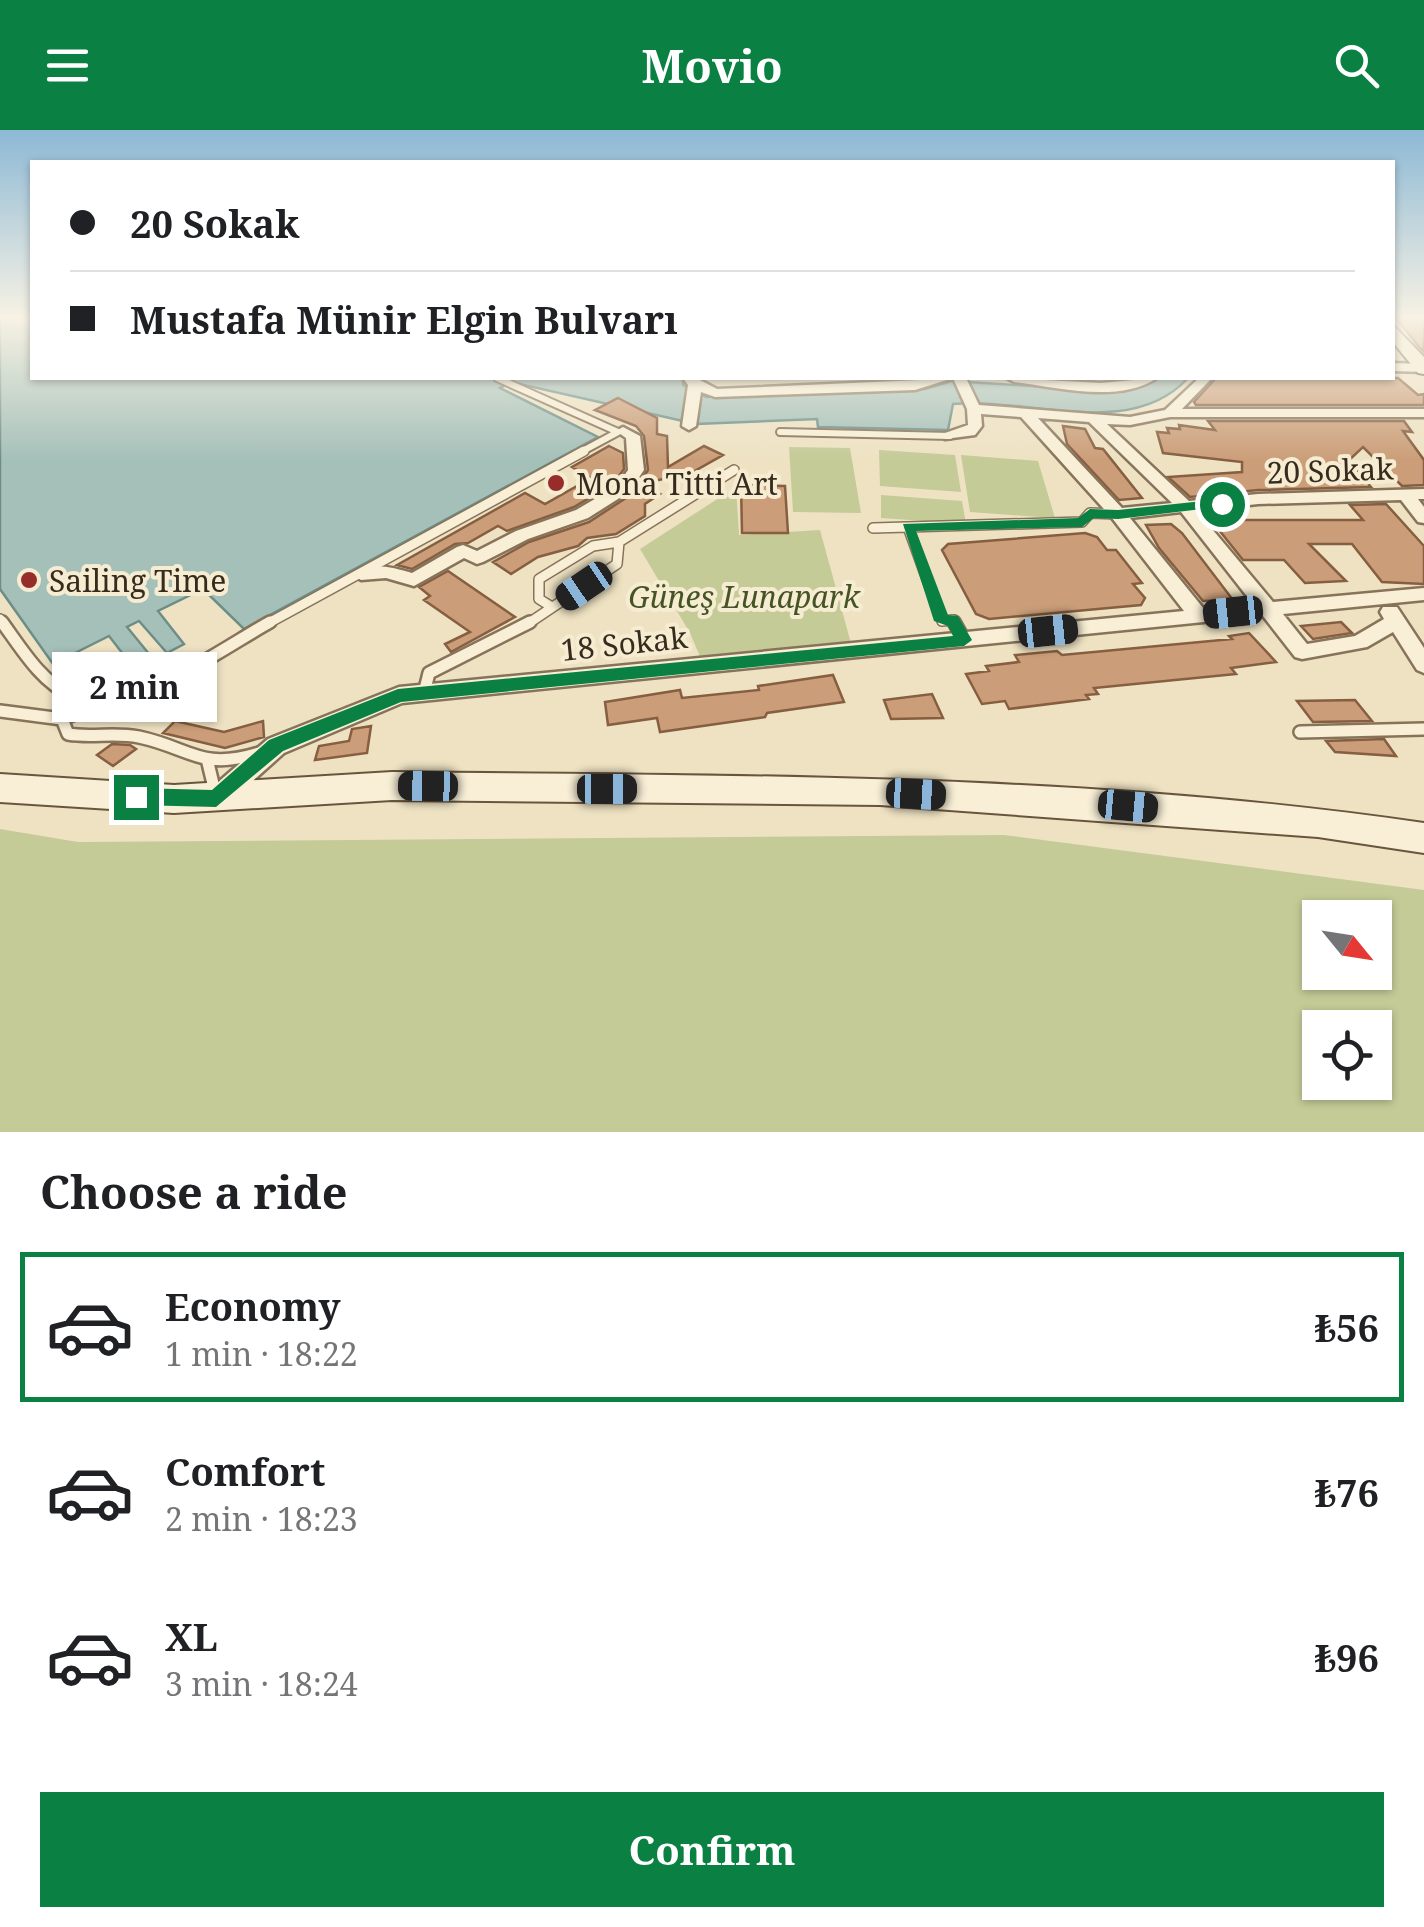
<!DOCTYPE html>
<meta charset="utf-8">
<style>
:root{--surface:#fff;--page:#f2f2f2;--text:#202124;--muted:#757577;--line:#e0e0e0;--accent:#0b8043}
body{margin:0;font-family:"Noto Serif",serif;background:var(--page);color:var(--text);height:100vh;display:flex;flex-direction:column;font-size:38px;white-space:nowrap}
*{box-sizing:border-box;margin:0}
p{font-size:32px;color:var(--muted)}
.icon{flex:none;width:55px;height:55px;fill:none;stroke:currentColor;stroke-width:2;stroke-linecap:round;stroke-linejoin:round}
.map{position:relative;height:1002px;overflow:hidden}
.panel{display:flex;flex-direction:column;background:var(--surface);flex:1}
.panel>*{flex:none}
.top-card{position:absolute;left:30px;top:30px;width:1365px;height:220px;border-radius:0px;box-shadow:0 2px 8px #0004;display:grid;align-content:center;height:220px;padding:0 40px;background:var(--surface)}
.needle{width:65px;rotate:120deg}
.buttons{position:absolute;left:1302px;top:770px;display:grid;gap:20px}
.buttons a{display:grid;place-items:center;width:90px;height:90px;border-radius:0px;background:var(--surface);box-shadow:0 2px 8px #0004;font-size:50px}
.end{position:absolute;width:45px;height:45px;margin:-22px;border:12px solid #0b8043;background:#fff;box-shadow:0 0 0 5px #fff}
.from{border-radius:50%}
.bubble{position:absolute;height:70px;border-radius:0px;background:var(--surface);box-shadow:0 2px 8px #0004;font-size:32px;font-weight:700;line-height:70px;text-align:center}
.car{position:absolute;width:30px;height:60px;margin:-30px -15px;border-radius:12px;box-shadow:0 0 8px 2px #0007;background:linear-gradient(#222 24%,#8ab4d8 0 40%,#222 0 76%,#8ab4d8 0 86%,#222 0)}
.top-card b{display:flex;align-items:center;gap:35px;height:95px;font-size:38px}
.top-card b+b{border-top:2px solid var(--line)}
.top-card i{width:25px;height:25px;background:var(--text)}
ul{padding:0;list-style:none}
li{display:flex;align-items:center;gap:30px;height:150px;margin:0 20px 15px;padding:0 20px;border:5px solid transparent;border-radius:0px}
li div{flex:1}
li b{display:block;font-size:38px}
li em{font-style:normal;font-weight:700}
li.current{border-color:var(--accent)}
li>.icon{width:90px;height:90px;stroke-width:1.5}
h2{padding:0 40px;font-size:45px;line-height:120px}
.cta{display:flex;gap:20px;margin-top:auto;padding:20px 40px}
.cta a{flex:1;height:115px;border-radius:0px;background:var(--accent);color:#fff;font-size:40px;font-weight:700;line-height:115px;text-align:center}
header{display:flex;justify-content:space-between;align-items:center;height:130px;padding:0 40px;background:var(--accent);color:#fff;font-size:45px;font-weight:700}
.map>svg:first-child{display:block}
</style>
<header><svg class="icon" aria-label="menu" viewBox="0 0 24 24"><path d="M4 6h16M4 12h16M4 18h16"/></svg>Movio<svg class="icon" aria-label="search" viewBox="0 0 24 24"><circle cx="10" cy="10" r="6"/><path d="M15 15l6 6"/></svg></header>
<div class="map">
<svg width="1424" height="1002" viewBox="0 0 1424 1002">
<rect width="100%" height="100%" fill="#eee2c3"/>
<!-- green -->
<path fill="#c4cb97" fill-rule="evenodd" d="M789,317L850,318L861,383L793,382Z
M879,320L955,325L961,362L880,356Z
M961,325L1038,331L1055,388L970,382Z
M736,357L739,405L820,400L852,517L702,531L690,503L640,419Z
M881,365L962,371L966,394L881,388Z
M0,699L78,712L1004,705L1424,760V1002H0ZM1320,788H1375V842H1320ZM1320,898H1375V952H1320Z"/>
<!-- water -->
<path fill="#a5c0b9" stroke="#6c8e87" stroke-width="2.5" d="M0,189H32V248H683V255L706,267L811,263L812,259H925L952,251L1123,262L1158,248H1188C1130,311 1029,267 953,274L948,300L818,297L817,289L696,294L511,252L500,258L598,307L244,499L203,459L158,481L184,514L167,523L139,491L127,497L163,541L144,551L109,506L53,534L0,459Z"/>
<!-- building -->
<path fill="#cb9e79" stroke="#865e40" stroke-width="2.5" d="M1397,189H1424V222L1419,217Z
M1216,248H1398L1418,265L1424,264V275H1196L1194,272Z
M618,268L657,288V304L667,306L668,337L704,316L723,325L691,343L640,354L660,364L645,374V386L616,404L587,408L578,416L538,427L511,444L493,432L529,412L589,392L632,364L648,340L644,306L636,296L595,280Z
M1208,291H1404L1412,302L1403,301L1424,330V355L1402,356L1363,317L1348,331L1371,357L1258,360L1190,367L1168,347L1242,342V332L1163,323L1157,302L1169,303L1167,298L1180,299L1179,295L1215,300Z
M1063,296L1085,299L1095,318L1103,319L1142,368L1119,370L1067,314Z
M609,316L623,323L624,339L614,353L574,377L507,401L498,396L468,413L455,414L412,439L397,435L525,363L545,374L591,348L572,337Z
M741,355L785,356L788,403H742Z
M1386,374L1424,416V454L1382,452L1352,414H1309L1346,451L1305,453L1284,430H1243L1211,390H1363L1350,375Z
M1171,394L1182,403L1233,470L1203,471L1159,418L1146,395Z
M1085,403L1097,407L1107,420H1116L1142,453L1133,454L1145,468L1141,475L989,489L976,484L942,420L948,414Z
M448,441L515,487L451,522L445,514L470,502L424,470L430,466L419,457Z
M1341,492L1352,503L1313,509L1301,496Z
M1249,503L1276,532L1231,538L1236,544L1094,558L1098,564L1086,565L1089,569L1009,579L1005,571L982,574L966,544L989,541L986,536L1019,532L1015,525L1057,521L1062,525L1232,509L1229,506Z
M833,545L844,572L767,583L765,587L660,602L657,588L608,595L605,572L680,560L682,568L759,560L758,556Z
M932,564L943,588L891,589L884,570Z
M1355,570L1372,591L1313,592L1297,571Z
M175,591L224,602L263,591L264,607L225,618L163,603Z
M371,596L367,623L315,630L319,616L349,611L352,599Z
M1384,609L1396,626L1335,622L1326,611Z
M112,614L130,615L136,619L113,636L97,625Z"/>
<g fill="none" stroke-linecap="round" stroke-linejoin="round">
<defs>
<path id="lane-far2" d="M497,248L618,302L579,323
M780,302L950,306"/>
<path id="lane-far1" d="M908,397L942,491L953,490L956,495
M873,398L1082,392L1090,383L1118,384
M619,412L734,340
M0,489L4,495
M265,495L584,321
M526,495L617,434L619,412L593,416L539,449V469L552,477"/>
<path id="lane" d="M2,492C21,518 41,552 71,565C127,589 221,519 270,492
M954,492L964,510
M424,563L429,543L530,492
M0,581L62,589L100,574
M62,589L68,604C91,608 115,602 139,607C191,618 200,641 259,623
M1300,602L1424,599
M208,633L216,666"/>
<path id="street" d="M1392,233L1424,234V242L1392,241Z
M683,248H696L717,259L966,248L979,275L1130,287L1165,280L1199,248H1212L1182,279H1424V287H1170L1130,295L1107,294L1189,371L1258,364L1424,359V369H1418L1424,377V393L1418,392L1401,370L1258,374L1197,381L1273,472L1424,458V470L1283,484L1307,514L1355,506L1384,489L1380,482L1383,477H1397L1424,518V543L1417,540L1393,502L1367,517L1302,529L1295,527L1263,486L402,573L284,623L227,674L218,677L209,674L206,667L209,660L268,609L399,557L1184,481L1112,388L1021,287L981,284L982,296L975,305L945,309V303L968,295L967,279L953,248L915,260L715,267L701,262L696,296L689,300L682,296L688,255ZM1038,288L1089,292L1172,373L1122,378ZM1181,382L1253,474L1204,479L1130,388Z
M1007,248L1101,253L1157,248C1118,274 1057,257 1014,252Z
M623,297L640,306L644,340L629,362L588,388L528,409L483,432L477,434L464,428L414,456L386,448L361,450L352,444C368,431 392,437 412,443L457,417L463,415L477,421L516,401L576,380L617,356L628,340L626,308L616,301Z"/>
<path id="secondary" d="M1392,194L1424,227V244L1418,243L1392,211Z
M392,642C736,646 1083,643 1424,693V723L1318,707L880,675L392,670L174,683L0,672V644L174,655Z"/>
</defs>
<!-- lane-far2 casing -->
<use href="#lane-far2" stroke="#87735a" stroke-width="10"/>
<!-- lane-far1 casing -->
<use href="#lane-far1" stroke="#87735a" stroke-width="12"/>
<!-- lane casing -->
<use href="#lane" stroke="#87735a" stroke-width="16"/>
<!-- street casing -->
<use href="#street" stroke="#87735a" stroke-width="5"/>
<!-- secondary casing -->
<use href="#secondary" stroke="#69553d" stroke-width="4"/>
<!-- lane-far2 -->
<use href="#lane-far2" stroke="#f8efd6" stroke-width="6"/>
<!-- lane-far1 -->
<use href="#lane-far1" stroke="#f8efd6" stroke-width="9"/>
<!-- lane -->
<use href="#lane" stroke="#f8efd6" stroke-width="11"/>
<!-- street -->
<use href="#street" fill="#f8efd6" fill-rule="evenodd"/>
<!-- secondary -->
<use href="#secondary" fill="#f8efd6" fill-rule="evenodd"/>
</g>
<!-- sky -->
<linearGradient id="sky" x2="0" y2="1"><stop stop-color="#8db9d5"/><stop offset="0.57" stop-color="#f7f2e4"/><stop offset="1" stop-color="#f7f2e4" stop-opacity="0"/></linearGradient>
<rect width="1424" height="330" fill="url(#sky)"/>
<!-- route -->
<path fill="#0b8043" d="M1222,369L1229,374L1227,376L1118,389L1094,388L1082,397L916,401L948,485L958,486L972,510L964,516L401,572L283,621L216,677L136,675L126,667L136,658L212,660L269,610L398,559L953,506L948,496L934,491L903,394L1078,388L1090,379L1118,380Z"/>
<!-- markers -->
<g fill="#962d2a" stroke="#f5ecd2" stroke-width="4">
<circle cx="556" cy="353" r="10"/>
<circle cx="29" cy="450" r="10"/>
</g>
<g text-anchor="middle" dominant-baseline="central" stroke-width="8" stroke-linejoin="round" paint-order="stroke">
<!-- street labels -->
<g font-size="30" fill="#372b1e" stroke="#f5ecd2">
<text transform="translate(1330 340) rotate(-2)">20 Sokak</text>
<text transform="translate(624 513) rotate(-6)">18 Sokak</text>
</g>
<!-- poi labels -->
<g font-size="30" fill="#372b1e" stroke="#f5ecd2" text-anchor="start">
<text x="576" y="353">Mona Titti Art</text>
<text x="49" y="450">Sailing Time</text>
</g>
<!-- park labels -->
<g font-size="30" font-style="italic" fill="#465425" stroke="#f5ecd2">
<text x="744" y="466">Güneş Lunapark</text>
</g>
</g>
</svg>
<div class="buttons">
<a><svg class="needle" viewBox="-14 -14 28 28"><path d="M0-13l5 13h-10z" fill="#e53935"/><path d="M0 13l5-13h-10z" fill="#757577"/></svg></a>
<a><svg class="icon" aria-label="locate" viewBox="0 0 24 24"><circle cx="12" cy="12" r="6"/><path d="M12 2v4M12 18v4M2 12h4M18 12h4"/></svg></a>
</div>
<i class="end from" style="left:1222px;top:374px"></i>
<i class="end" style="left:136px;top:667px"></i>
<div class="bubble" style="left:52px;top:522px;width:165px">2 min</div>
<i class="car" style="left:584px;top:456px;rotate:236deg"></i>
<i class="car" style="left:1233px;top:482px;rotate:264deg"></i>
<i class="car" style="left:1048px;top:501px;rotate:84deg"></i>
<i class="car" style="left:428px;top:656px;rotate:271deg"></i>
<i class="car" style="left:607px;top:659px;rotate:90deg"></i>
<i class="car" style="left:916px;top:664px;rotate:93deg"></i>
<i class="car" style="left:1128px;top:676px;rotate:95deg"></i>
<div class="top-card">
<b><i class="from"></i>20 Sokak</b>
<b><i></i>Mustafa Münir Elgin Bulvarı</b>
</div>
</div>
<section class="panel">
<h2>Choose a ride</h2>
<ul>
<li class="current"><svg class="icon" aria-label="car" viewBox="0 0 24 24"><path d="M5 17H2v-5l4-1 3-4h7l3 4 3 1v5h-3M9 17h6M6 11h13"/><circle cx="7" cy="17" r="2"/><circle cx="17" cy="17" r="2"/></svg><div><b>Economy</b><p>1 min · 18:22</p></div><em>₺56</em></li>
<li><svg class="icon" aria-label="car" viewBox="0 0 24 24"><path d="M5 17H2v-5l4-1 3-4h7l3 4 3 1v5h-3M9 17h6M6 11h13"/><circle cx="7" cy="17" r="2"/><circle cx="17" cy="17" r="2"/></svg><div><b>Comfort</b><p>2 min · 18:23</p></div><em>₺76</em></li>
<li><svg class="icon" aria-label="car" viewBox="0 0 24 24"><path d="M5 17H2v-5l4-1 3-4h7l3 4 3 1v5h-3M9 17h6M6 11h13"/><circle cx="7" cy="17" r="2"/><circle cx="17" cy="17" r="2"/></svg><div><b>XL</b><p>3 min · 18:24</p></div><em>₺96</em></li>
</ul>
<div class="cta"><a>Confirm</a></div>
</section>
